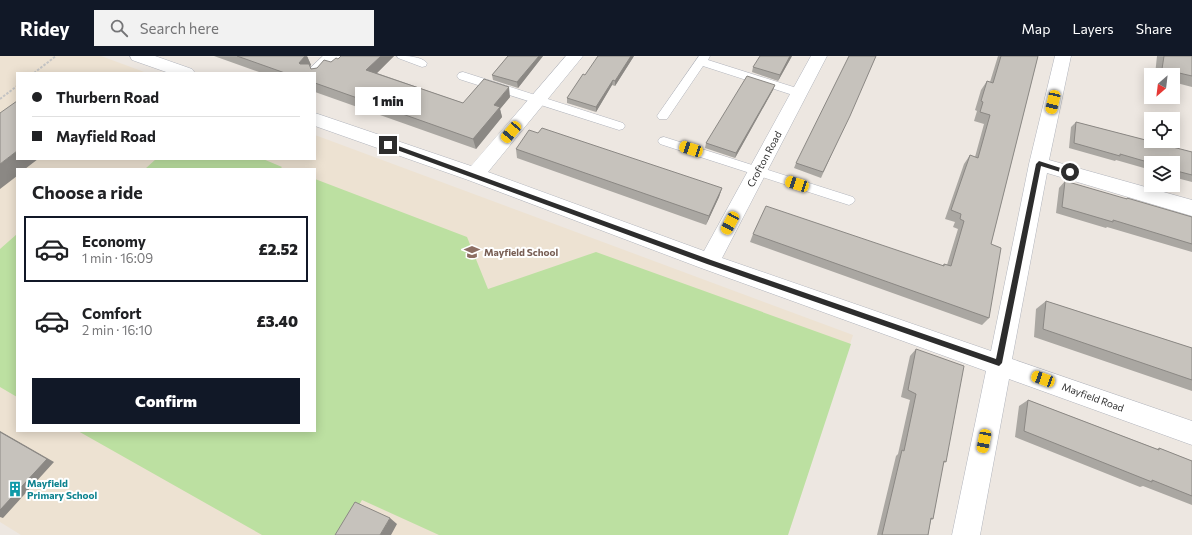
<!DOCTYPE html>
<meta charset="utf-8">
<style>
:root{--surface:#fff;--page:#f2f2f2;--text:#202124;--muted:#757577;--line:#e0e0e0;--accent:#111827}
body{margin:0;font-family:Commissioner,sans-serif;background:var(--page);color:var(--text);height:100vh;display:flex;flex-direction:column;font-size:15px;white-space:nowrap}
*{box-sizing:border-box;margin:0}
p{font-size:13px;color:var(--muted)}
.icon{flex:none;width:22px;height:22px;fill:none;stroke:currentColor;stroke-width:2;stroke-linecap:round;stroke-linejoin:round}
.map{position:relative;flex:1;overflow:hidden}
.side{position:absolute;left:16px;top:112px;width:300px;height:264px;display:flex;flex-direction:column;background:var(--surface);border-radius:0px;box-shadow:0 2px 10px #0003}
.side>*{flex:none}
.top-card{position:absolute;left:16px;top:16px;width:300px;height:88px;border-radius:0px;box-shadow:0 2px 10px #0003;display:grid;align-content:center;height:88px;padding:0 16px;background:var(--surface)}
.needle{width:26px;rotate:208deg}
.controls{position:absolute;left:1144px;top:12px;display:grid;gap:8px}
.controls a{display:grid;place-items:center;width:36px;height:36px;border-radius:0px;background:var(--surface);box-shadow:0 2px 10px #0003;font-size:20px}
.end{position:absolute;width:18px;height:18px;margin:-9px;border:5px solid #2d2d2d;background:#fff;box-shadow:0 0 0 2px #fff}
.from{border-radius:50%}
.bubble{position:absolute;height:28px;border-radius:0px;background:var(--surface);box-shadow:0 2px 10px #0003;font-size:13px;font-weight:800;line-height:28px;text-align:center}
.car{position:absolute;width:12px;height:24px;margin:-12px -6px;border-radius:5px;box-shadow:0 0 3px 1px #0007;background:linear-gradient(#f5c518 24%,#345 0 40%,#f5c518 0 76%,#345 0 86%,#f5c518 0)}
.top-card b{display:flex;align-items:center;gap:14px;height:38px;font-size:15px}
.top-card b+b{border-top:1px solid var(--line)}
.top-card i{width:10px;height:10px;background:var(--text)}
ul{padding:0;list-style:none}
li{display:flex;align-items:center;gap:12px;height:66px;margin:0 8px 6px;padding:0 8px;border:2px solid transparent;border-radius:0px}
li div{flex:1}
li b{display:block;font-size:15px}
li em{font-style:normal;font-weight:800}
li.selected{border-color:var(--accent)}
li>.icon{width:36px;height:36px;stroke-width:1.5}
h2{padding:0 16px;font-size:18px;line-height:48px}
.action{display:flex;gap:8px;margin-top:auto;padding:8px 16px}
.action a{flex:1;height:46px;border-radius:0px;background:var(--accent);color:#fff;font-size:16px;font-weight:800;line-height:46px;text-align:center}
header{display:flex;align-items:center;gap:24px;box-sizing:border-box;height:56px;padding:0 20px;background:var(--accent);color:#fff}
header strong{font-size:19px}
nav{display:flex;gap:22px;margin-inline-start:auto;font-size:14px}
.search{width:280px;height:36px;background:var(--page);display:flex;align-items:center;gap:10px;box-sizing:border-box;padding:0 14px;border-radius:0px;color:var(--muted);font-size:15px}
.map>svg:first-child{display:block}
</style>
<header>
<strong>Ridey</strong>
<div class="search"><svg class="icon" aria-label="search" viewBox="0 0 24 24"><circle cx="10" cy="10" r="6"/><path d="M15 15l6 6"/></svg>Search here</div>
<nav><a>Map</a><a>Layers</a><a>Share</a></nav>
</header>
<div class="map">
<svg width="1192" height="479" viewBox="0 0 1192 479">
<rect width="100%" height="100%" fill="#ede7e1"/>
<!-- education -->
<path fill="#ede2d2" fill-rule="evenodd" d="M0,0H101L147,17H17V103H315V79L853,279L788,479H21L0,466ZM17,113H315V375H17Z"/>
<!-- green -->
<path fill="#bce0a1" d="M156,103H263L282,111L280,113H145Z
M315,123L467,181L488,233L596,196L851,288L788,479H439L362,444L342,479H262L78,375H315Z
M17,178V341L0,331V193Z"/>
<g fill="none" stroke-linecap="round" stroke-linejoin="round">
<defs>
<path id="service" d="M397,0C407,0 421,0 427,7L426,10L422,11L398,2Z
M699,0H710L708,4L803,34L805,37L803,40L799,41L703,10L667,63H659L657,60L659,57Z
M463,16L623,67L625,70L623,73L619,74L459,23L457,20L459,17Z
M664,81L853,141L855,144L853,147L849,149L660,88L658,85L660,82Z"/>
<path id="minor" d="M130,0H155L192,13L195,17H169L132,4Z
M323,0H341L320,21L315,22V17H305Z
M566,0H583L488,116L704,195L811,0H827L722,202L991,295L1029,108L1055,0H1071L1049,104L1192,144V160L1047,117L1012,303L1192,365V389L1009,323L980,479H952L986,315L701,212L468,124L315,70V57L471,110Z"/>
</defs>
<!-- service casing -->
<use href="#service" stroke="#b1b4bc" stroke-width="1"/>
<!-- minor casing -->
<use href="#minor" stroke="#b1b4bc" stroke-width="1"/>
<!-- path -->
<path stroke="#c4c4c4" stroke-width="2" stroke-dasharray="2.5 1.5" stroke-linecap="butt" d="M34,17L56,0
M0,43L17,30"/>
<!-- service -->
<use href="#service" fill="#fff" fill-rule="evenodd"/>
<!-- minor -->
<use href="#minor" fill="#fff" fill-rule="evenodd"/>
</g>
<!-- wall -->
<path fill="#aaa7a2" d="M214,0H307L311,9L310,10L311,13L317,12L338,3L341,0H394L377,17L463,47L510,41L500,53L502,61L476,93L315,36V17H262Z
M508,0H543L518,32L493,24L492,19Z
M634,0L615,30L612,29L596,56L567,47V42L585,19Z
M792,0L778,25L752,16L753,11Z
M876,0L821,122L794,112L796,107Z
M998,0H1038L991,188L989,262L982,269L750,186L753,178L942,210L944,208L947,209L958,173L953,171L955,166L945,163L964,108L970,99L975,101L984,68L974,65L977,55L975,54L981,34L987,25L990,26Z
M1157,0H1192V31L1173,26V19H1155Z
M775,29L773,34L735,102L705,92L706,87Z
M1076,66L1192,96V126L1173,121V107H1151V114L1116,104L1115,105L1069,92L1071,71Z
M516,93L722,132L719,141L706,169L517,102Z
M1065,125L1126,143L1127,142L1192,161V196L1107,171L1106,172L1056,157L1059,132Z
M1046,245L1192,292V335L1034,281L1036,253Z
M916,293L946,406L943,407L933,463L931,464L928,479H877L896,400L898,398L910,344L901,341L910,300Z
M1028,344L1157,393L1159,392L1192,405V449L1143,430L1140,431L1015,381L1019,350Z"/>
<!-- shaded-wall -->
<path fill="#8b8884" d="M305,0H307L311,9L310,10L313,17H304L299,7Z
M381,0H394L370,24L366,14Z
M539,0H543L518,32L517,26Z
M631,0H634L615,30V25Z
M790,0H792L778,25L780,19Z
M613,24L612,29L596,56V51Z
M775,29L773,34L735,102L736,97Z
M509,31L510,41L500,53L502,61L476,93L473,83L494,49Z
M17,95V103H38L25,113H17V120L0,133V108Z
M722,132L719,141L706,169L709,160Z
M0,375L54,406L3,462L0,461Z
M390,462L397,468L391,479H380Z"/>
<!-- building -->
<path fill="#c6c2bc" stroke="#8b8884" d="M237,0H305L299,7L300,8H309L311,13L317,12L324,4L331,6L336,2L338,3L341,0H381L366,14L463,47L484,23L509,31L494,49L500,51L473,83L315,27V17H285Z
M508,0H539L517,26L492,19Z
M598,0H631L615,25L613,24L596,51L567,42L583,18L585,19Z
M760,0H790L780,19L753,11Z
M849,0H876L850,60L823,116L796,107Z
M1001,0H1038L991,188L1001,192L989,262L753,178L766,150L944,210V208L951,210L964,165L960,163L961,158L951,154L970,99L978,102L990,59L980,56L983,46L981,45L987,25L993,27Z
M1164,0H1192V20L1162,13Z
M747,20L775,29L736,97L706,87Z
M17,45V95L0,108V57Z
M1076,66L1192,96V119L1173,114V107H1151L1120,98V100L1074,87Z
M542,72L722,132L709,160L516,93L529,74L538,77Z
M1065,125L1127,143V142L1192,161V188L1113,164V166L1062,151Z
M1046,245L1192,292V324L1043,273Z
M916,293L964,310L946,406L944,405L933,463L931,462L928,479H882L902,394L904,395L916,338L908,334Z
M1028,344L1159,394V392L1192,405V440L1152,424V426L1024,375Z
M0,376L47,403L0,454Z
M355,446L390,462L380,479H335Z"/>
<!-- route -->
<path fill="#2d2d2d" d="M386,87H390L711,204L996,303L1036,108L1039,105L1073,116L1070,119L1041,110L1002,307L999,310L707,208L386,90Z"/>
<!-- icons -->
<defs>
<symbol id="school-bare" viewBox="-9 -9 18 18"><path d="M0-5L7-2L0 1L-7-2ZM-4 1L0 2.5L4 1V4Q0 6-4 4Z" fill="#8d6e63" stroke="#fff" stroke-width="2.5" paint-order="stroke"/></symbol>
<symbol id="building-bare" viewBox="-9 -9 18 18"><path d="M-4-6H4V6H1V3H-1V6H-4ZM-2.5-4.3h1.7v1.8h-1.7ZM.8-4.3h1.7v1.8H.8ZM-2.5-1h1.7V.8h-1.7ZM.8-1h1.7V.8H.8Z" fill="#0f9aa8" stroke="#fff" stroke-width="2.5" paint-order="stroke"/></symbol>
</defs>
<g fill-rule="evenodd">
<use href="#school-bare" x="461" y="185" width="22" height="22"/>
<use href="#building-bare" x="4" y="422" width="22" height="22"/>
</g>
<g text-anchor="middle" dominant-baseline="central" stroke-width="4" stroke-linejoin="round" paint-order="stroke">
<!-- street labels -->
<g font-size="10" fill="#2d2d2d" stroke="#fff">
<text transform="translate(764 103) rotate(-62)">Crofton Road</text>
<text transform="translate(1093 341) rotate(20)">Mayfield Road</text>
</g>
<!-- education labels -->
<g font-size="10" font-weight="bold" fill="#785e54" stroke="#fff" text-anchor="start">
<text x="484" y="196">Mayfield School</text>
</g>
<!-- culture labels -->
<g font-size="10" font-weight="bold" fill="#0d838f" stroke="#fff" text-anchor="start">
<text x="27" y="427">Mayfield<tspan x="27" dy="12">Primary School</tspan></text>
</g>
</g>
</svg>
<div class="controls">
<a><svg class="needle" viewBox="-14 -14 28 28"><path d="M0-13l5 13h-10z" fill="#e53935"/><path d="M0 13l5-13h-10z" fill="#757577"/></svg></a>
<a><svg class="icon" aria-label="locate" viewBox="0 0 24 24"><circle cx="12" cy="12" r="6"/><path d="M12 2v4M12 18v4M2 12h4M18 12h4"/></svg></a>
<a><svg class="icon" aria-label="layers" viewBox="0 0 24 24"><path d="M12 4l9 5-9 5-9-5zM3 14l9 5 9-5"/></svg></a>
</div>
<i class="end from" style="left:1070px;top:116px"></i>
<i class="end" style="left:388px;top:89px"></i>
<div class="bubble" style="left:355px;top:31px;width:66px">1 min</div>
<i class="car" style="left:1053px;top:46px;rotate:193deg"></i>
<i class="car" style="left:511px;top:76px;rotate:220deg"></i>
<i class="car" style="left:691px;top:93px;rotate:288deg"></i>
<i class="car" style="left:797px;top:128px;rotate:288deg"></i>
<i class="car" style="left:730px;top:167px;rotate:208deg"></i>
<i class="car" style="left:1043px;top:323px;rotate:290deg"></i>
<i class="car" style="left:984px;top:385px;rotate:191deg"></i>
<div class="top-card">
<b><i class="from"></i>Thurbern Road</b>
<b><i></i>Mayfield Road</b>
</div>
<section class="side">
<h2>Choose a ride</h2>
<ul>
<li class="selected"><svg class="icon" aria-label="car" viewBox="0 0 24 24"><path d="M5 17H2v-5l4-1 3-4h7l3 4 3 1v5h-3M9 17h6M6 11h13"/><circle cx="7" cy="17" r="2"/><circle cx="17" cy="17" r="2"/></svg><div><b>Economy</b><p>1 min · 16:09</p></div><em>£2.52</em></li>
<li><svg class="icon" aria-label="car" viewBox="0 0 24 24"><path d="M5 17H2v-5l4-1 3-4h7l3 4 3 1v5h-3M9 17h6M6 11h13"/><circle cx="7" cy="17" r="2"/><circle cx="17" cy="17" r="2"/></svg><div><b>Comfort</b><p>2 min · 16:10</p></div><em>£3.40</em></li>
</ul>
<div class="action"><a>Confirm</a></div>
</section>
</div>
